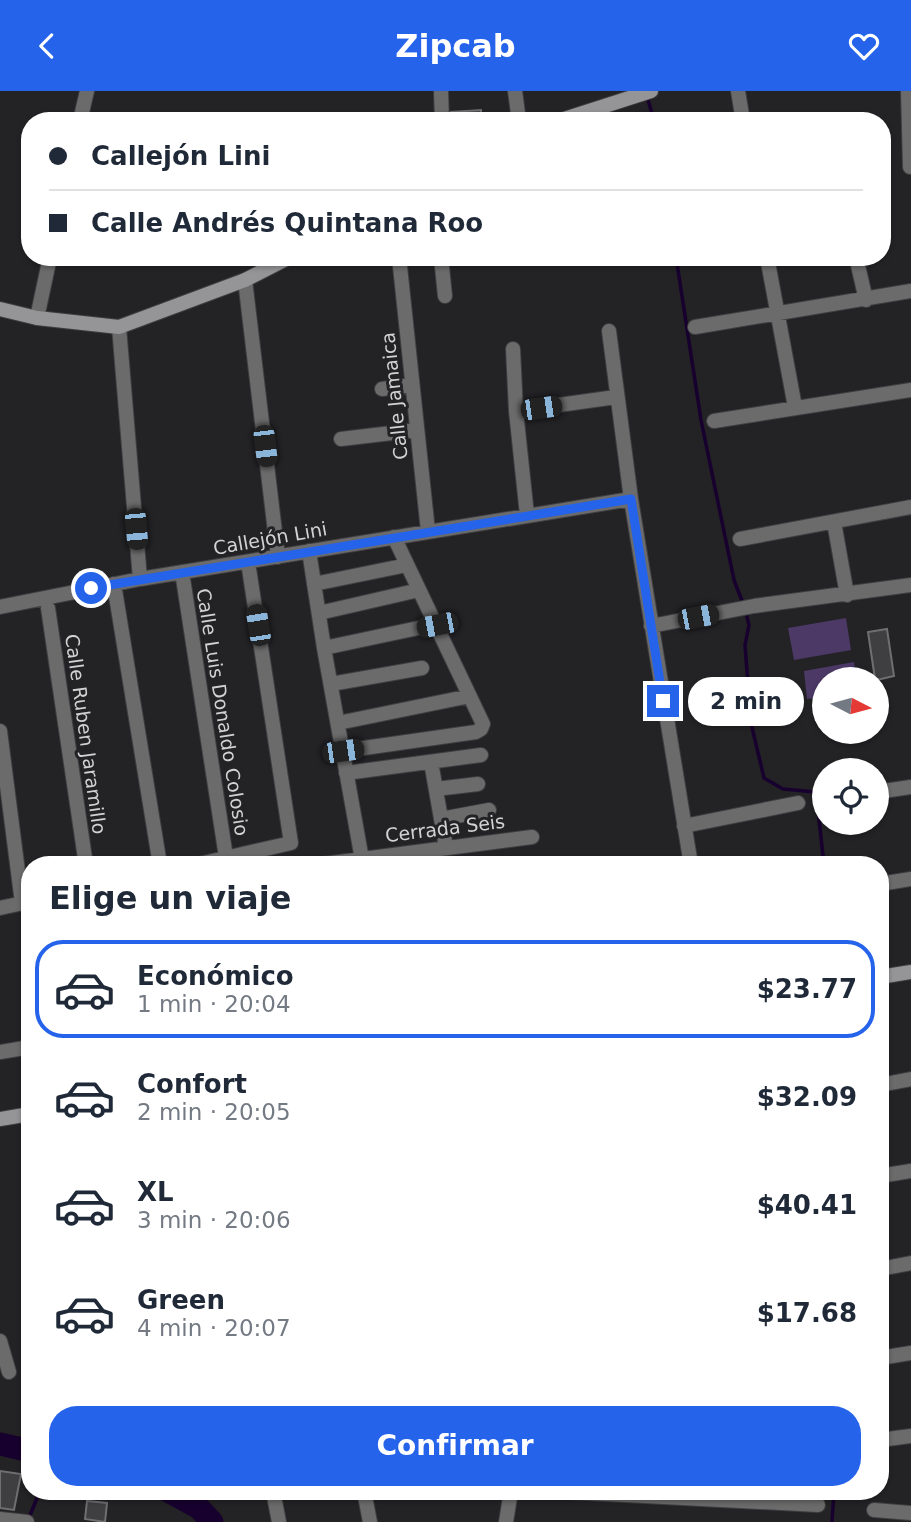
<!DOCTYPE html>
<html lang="es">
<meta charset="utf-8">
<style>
:root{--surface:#fff;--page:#f6f6f7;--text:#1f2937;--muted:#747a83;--line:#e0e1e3;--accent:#2563eb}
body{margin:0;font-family:"DejaVu Sans",sans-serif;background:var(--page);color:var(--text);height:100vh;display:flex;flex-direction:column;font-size:26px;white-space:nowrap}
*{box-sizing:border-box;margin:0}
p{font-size:23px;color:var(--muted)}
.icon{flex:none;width:38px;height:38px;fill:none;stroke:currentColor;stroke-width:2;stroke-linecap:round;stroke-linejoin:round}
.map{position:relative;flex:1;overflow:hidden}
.details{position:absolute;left:21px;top:765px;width:868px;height:644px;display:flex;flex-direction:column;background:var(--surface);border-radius:28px;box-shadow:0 2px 5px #0004}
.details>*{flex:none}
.guide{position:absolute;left:21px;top:21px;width:870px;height:154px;border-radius:28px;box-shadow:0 2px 5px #0004;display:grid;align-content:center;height:154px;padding:0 28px;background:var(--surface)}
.needle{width:46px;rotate:96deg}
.tools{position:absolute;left:812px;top:576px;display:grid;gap:14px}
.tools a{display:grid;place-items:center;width:77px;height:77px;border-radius:50%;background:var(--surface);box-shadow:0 2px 5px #0004;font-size:35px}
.end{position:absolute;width:32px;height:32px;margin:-16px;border:9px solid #2563eb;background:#fff;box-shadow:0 0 0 4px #fff}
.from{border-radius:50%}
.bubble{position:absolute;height:49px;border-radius:24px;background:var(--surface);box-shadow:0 2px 5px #0004;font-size:23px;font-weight:700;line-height:49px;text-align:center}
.car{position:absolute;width:21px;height:42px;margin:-21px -10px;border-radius:9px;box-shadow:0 0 5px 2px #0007;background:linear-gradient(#222 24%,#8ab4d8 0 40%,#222 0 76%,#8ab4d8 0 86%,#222 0)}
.guide b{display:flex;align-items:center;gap:24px;height:66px;font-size:26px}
.guide b+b{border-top:2px solid var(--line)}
.guide i{width:18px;height:18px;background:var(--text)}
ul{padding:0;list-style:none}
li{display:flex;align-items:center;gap:21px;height:98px;margin:0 14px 10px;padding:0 14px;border:4px solid transparent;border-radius:28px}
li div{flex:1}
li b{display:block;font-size:26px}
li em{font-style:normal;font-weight:700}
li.on{border-color:var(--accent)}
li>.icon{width:63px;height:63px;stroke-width:1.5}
h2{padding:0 28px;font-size:32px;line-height:84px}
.cta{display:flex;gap:14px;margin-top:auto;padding:14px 28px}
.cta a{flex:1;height:80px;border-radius:28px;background:var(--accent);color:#fff;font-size:28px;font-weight:700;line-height:80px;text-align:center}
header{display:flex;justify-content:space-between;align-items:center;height:91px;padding:0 28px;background:var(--accent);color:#fff;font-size:32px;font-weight:700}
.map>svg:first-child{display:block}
</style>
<header><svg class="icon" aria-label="back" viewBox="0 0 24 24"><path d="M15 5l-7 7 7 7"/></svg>Zipcab<svg class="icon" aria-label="heart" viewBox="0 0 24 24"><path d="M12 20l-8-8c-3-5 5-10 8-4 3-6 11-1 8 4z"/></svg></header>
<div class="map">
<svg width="911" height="1431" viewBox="0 0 911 1431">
<rect width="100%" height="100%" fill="#232225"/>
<!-- green -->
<path fill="#4c3966" d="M846,527L851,559L794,569L788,537Z
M854,571L856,588H824V606L807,608L804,580Z"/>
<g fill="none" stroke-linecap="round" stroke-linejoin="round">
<!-- stream -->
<path stroke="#17002e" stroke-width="3.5" d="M647,5L654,30
M676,166L701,329L734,489L744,515
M746,522L749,534L745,554L751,632L764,687L783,698L816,701L824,774
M28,1429L40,1400
M832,1431L834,1400"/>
<!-- river -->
<path stroke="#17002e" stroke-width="23" d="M0,1353L30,1360
M168,1400L199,1417L212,1431"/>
</g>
<!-- building -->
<path fill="#3f3e40" stroke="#6f6e71" stroke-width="2" d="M481,19V30H452L451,21Z
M887,538L894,585L877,589L875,588L868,541Z
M0,1380L21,1383L14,1419L0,1417Z
M87,1410L107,1412L105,1431L85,1428Z"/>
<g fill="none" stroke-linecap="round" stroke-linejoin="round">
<defs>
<path id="street" d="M441,0L442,30
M515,0L519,30
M738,0L743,30
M908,0L910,76
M80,30L87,0
M399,166L428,440
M441,166L445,205
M767,166L795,316
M856,166L866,209
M245,189L278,466
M37,227L50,166
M119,236L140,488
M695,236L911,200
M609,240L631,408L691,774
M513,258L516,320L527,424
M382,298L412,294
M516,320L616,306
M714,330L911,299
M341,348L417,339
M834,431L847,504
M740,448L911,416
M309,460L324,557L363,774
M182,481L226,766
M114,493L160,774
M314,493L407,474
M0,516L140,488L631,408
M48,517L86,774
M319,522L419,499
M651,535L754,515L911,494
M324,557L437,533
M331,593L422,577
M338,632L470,605
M0,640L22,812
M343,660L476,641L481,638L483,633L394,446
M431,671L446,756
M346,682L481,664
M436,698L478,693
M877,701L911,696
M441,728L489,719
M684,735L798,712
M195,774L291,752L248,471
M316,774L532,746
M880,793L911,788
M0,817L28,811
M0,961L30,956
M880,994L911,988
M880,1085L911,1080
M880,1178L911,1172
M0,1250L9,1281
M880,1267L911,1262
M880,1349L911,1345
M273,1400L279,1431
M364,1400L370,1431
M549,1400L818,1414
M874,1419L911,1422
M0,1428L27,1431
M506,1431L511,1400"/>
<path id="secondary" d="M558,30L651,0
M0,218L37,227L119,236L245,189L290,166
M880,886L911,881
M0,1028L30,1023"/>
</defs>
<!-- street casing -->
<use href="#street" stroke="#3f3e41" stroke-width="16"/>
<!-- secondary casing -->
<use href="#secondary" stroke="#3f3e41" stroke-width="16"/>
<!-- street -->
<use href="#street" stroke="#6b6b6c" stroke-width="14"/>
<!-- secondary -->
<use href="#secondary" stroke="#959496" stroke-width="14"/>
</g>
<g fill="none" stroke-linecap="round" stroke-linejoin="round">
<!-- route -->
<path stroke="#2563eb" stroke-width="9" d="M91,497L631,408L663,610"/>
</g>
<g text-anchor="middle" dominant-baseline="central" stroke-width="6" stroke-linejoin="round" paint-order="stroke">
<!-- street labels -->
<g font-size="19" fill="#d2d1d3" stroke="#232225">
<text transform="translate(394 305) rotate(-96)">Calle Jamaica</text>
<text transform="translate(270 447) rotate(-10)">Callejón Lini</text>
<text transform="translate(223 621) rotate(81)">Calle Luis Donaldo Colosio</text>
<text transform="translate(86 643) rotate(82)">Calle Ruben Jaramillo</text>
<text transform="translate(445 737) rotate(-7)">Cerrada Seis</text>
</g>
</g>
</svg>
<div class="tools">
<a><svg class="needle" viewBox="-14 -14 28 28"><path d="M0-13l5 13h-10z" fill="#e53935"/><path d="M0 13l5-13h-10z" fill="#747a83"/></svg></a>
<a><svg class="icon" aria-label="locate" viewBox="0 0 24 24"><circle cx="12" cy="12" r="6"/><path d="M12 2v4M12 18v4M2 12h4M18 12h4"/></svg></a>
</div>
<i class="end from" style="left:91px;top:497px"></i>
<i class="end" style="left:663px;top:610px"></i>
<div class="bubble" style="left:688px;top:586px;width:116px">2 min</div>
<i class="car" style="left:541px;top:317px;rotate:82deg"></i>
<i class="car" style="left:265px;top:355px;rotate:173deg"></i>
<i class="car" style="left:136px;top:438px;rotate:175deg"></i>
<i class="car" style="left:698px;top:526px;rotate:79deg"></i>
<i class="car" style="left:258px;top:534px;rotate:351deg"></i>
<i class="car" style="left:437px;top:534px;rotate:259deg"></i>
<i class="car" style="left:343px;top:660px;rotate:82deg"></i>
<div class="guide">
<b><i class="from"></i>Callejón Lini</b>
<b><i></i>Calle Andrés Quintana Roo</b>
</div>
<section class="details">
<h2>Elige un viaje</h2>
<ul>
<li class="on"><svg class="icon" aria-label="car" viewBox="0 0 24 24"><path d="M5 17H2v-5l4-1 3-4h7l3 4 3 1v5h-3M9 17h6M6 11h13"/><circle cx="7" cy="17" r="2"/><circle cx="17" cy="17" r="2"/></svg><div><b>Económico</b><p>1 min · 20:04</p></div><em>$23.77</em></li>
<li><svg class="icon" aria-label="car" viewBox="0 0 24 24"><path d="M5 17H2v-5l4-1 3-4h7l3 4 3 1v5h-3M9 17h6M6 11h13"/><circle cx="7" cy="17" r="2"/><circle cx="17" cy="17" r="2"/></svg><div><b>Confort</b><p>2 min · 20:05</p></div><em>$32.09</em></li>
<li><svg class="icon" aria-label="car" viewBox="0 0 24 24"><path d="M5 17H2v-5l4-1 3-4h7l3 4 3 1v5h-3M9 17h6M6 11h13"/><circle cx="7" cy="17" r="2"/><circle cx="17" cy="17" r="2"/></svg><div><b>XL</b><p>3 min · 20:06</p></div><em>$40.41</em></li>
<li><svg class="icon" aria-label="car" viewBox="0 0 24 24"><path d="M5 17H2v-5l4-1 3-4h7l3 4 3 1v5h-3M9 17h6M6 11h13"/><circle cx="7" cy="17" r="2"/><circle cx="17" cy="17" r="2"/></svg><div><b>Green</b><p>4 min · 20:07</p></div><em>$17.68</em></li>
</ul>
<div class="cta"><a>Confirmar</a></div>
</section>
</div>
